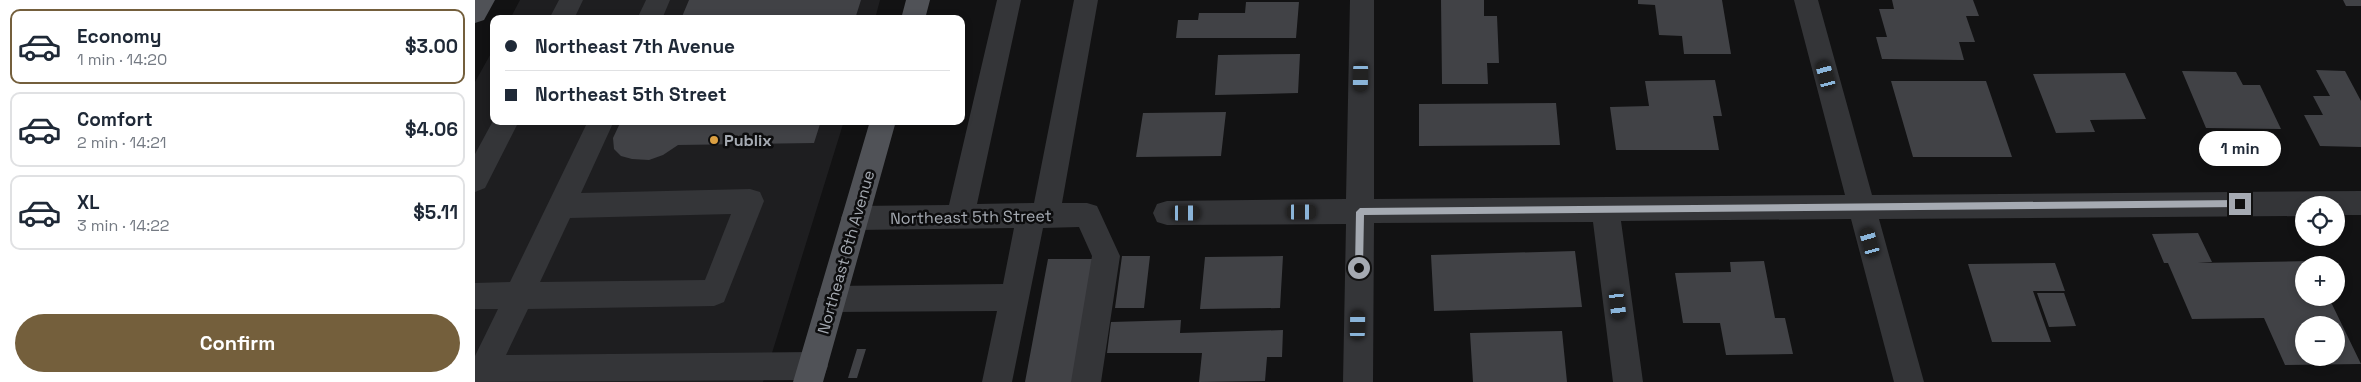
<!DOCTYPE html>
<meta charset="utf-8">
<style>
:root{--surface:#fff;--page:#f2f2f3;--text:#1f2937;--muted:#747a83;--line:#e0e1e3;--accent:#745f3c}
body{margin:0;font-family:"Space Grotesk",sans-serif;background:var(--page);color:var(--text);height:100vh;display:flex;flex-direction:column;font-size:19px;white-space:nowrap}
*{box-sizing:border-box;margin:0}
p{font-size:16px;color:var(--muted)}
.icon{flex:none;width:28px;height:28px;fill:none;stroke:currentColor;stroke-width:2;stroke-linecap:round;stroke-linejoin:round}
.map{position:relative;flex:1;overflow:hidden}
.sheet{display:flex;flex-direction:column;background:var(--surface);width:475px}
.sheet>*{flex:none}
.hud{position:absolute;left:15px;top:15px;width:475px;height:110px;border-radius:10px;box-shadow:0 2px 8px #0003;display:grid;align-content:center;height:110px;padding:0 15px;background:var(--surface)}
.buttons{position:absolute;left:1820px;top:196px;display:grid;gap:10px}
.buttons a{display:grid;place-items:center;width:50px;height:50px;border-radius:50%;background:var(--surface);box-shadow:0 2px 8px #0003;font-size:25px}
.end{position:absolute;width:22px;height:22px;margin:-11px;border:6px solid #a5aab2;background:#111;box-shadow:0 0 0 2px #111}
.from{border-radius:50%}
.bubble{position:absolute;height:35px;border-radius:18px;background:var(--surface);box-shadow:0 2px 8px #0003;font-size:16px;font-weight:700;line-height:35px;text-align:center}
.car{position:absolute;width:15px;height:30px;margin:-15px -8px;border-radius:6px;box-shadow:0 0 4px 1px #0007;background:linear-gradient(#222 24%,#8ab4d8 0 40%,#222 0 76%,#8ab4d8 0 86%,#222 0)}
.hud b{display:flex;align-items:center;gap:18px;height:48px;font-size:19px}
.hud b+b{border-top:1px solid var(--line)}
.hud i{width:12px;height:12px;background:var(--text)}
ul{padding:9px 0 0;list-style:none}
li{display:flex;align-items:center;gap:15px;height:75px;margin:0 10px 8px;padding:0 5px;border:2px solid var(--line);border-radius:10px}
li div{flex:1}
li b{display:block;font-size:19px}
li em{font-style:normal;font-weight:700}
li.active{border-color:var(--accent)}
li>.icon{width:45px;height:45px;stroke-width:1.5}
.cta{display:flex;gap:10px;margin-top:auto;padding:10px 15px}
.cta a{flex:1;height:58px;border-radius:30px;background:var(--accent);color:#fff;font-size:20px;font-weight:700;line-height:58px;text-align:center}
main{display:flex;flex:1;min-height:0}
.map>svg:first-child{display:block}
</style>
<main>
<section class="sheet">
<ul>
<li class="active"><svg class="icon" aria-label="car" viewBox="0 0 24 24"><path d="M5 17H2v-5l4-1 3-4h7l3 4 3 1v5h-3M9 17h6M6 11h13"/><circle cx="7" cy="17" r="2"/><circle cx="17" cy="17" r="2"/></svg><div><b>Economy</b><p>1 min · 14:20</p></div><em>$3.00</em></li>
<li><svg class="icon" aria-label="car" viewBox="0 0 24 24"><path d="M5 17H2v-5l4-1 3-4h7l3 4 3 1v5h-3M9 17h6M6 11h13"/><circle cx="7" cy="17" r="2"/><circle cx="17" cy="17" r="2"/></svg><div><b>Comfort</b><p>2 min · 14:21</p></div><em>$4.06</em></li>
<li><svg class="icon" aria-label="car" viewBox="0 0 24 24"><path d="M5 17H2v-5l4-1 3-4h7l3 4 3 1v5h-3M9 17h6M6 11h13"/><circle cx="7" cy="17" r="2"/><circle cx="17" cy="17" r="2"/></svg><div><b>XL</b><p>3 min · 14:22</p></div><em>$5.11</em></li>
</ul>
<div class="cta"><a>Confirm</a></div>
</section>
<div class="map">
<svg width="1886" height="382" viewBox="0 0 1886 382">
<rect width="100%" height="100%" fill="#121213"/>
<!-- built -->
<path fill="#1e1e20" d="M45,0H405L400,19H35Z
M19,48V121H369L288,382H0V82Z"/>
<!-- building -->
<path fill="#414246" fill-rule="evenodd" d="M214,0H386L380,19H206Z
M966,0H1009V16H1022L1024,63H1012L1013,84H967Z
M1163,0H1247L1256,54H1209L1207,36L1184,35L1180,5L1163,4Z
M1417,0H1498L1504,16H1491L1500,42H1484L1489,60L1407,59L1401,37H1412L1404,9H1419Z
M1868,0H1886V6H1871Z
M771,2H824L821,38H701L703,20H723L724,13H770Z
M825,54L823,93L740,95L743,55Z
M1841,70L1870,71L1886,101V147L1845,146L1829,115H1848L1838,96H1855Z
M1707,71L1761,72L1768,85H1785L1806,129L1731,128Z
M1650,73L1671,119L1615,120L1620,132L1581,133L1558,74Z
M1240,80L1247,116H1238L1244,150H1141L1135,107L1174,106L1170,81Z
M1416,81H1511L1537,157H1438Z
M1081,103L1085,145L944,146V104Z
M751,112L746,156L661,157L668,113Z
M146,121H346L339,143L203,145L188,155L174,160L157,159L146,156L139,149L138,138Z
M1723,233L1737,262L1723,263L1836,261L1837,265H1829V298H1854L1886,364L1810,365L1789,318L1717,319L1693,263H1689L1677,234ZM1829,325H1861V358H1829Z
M1100,251L1107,307L959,311L956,255Z
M647,256H675L669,308H640Z
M808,256L805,308L725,309L730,257Z
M573,259H618L597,382H550Z
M1289,261L1300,318H1310L1318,354L1251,355L1245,323H1208L1200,273L1256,272L1255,262Z
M1580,263L1590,291H1558L1576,342H1517L1493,264Z
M1562,293H1589L1601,326L1574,327Z
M706,320L705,333L808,330L807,357H792L790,381L724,382L727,353H632L636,322Z
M1087,331L1092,382H998L995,333Z
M382,349H391L382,378H373Z"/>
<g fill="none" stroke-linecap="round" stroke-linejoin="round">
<!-- minor -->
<path fill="#343538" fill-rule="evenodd" d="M84,0H108L99,19H74Z
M171,0H195L187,19H162Z
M522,0H546L502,204L559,203L599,0H623L587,203H612L622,206L645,256L626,382H596L617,256L604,227L568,228L537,382H507L522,311L357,312L347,308L342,299L347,290L357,286L528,284L539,228L380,230L370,227L366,218L370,209L380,206L474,205Z
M875,0H899V199L1370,195L1319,0H1343L1397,195L1886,191V215H1861V205H1829V216L1404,219L1449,382H1419L1376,219L1146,221L1168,382H1138L1118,222L899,223L898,382H868L871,224L692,225L682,222L678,213L682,204L692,201L871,199Z
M19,119V121H44L10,188L0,192V154Z
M113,121H139L106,193L275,189L285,192L289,201L249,302L239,306L53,309L31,355L338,352L349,356L353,366L349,376L338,380L0,382V356L23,309H0V283L35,282ZM256,214L230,280L65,282L95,218Z"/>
<!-- major -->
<path fill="#505257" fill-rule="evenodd" d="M0,0H20L9,20L0,23Z
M431,0H455L450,19H426Z
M395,121H421L348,382H318Z"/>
</g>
<!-- route -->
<path fill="#a5aab2" d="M1765,200L1769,204L1765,207L889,215L888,268L884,272L880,268L881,212L885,208Z"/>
<!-- markers -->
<circle fill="#dca042" stroke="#0d0d0e" stroke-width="2" cx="239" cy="140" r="5"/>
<g text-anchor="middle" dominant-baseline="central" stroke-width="5" stroke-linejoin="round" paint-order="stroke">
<!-- poi labels -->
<g font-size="16" font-weight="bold" fill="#a5aab2" stroke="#0d0d0e" text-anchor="start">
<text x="249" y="140">Publix</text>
</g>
<!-- street labels -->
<g font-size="16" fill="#a5aab2" stroke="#0d0d0e">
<text transform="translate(496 217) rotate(-1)">Northeast 5th Street</text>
<text transform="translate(371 252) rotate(-74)">Northeast 6th Avenue</text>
</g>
</g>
</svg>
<div class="buttons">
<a><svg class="icon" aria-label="locate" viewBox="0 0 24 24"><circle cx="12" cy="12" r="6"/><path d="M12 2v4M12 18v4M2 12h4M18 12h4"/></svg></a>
<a>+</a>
<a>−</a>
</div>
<i class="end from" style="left:884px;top:268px"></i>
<i class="end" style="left:1765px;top:204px"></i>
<div class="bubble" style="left:1724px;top:131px;width:82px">1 min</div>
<i class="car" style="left:1351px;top:75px;rotate:345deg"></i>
<i class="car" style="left:886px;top:77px;rotate:181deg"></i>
<i class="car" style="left:827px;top:212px;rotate:90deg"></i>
<i class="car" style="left:711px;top:213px;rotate:90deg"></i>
<i class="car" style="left:1395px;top:242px;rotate:344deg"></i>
<i class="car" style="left:1143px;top:305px;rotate:173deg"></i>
<i class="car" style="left:883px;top:325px;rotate:1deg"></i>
<div class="hud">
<b><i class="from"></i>Northeast 7th Avenue</b>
<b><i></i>Northeast 5th Street</b>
</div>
</div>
</main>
